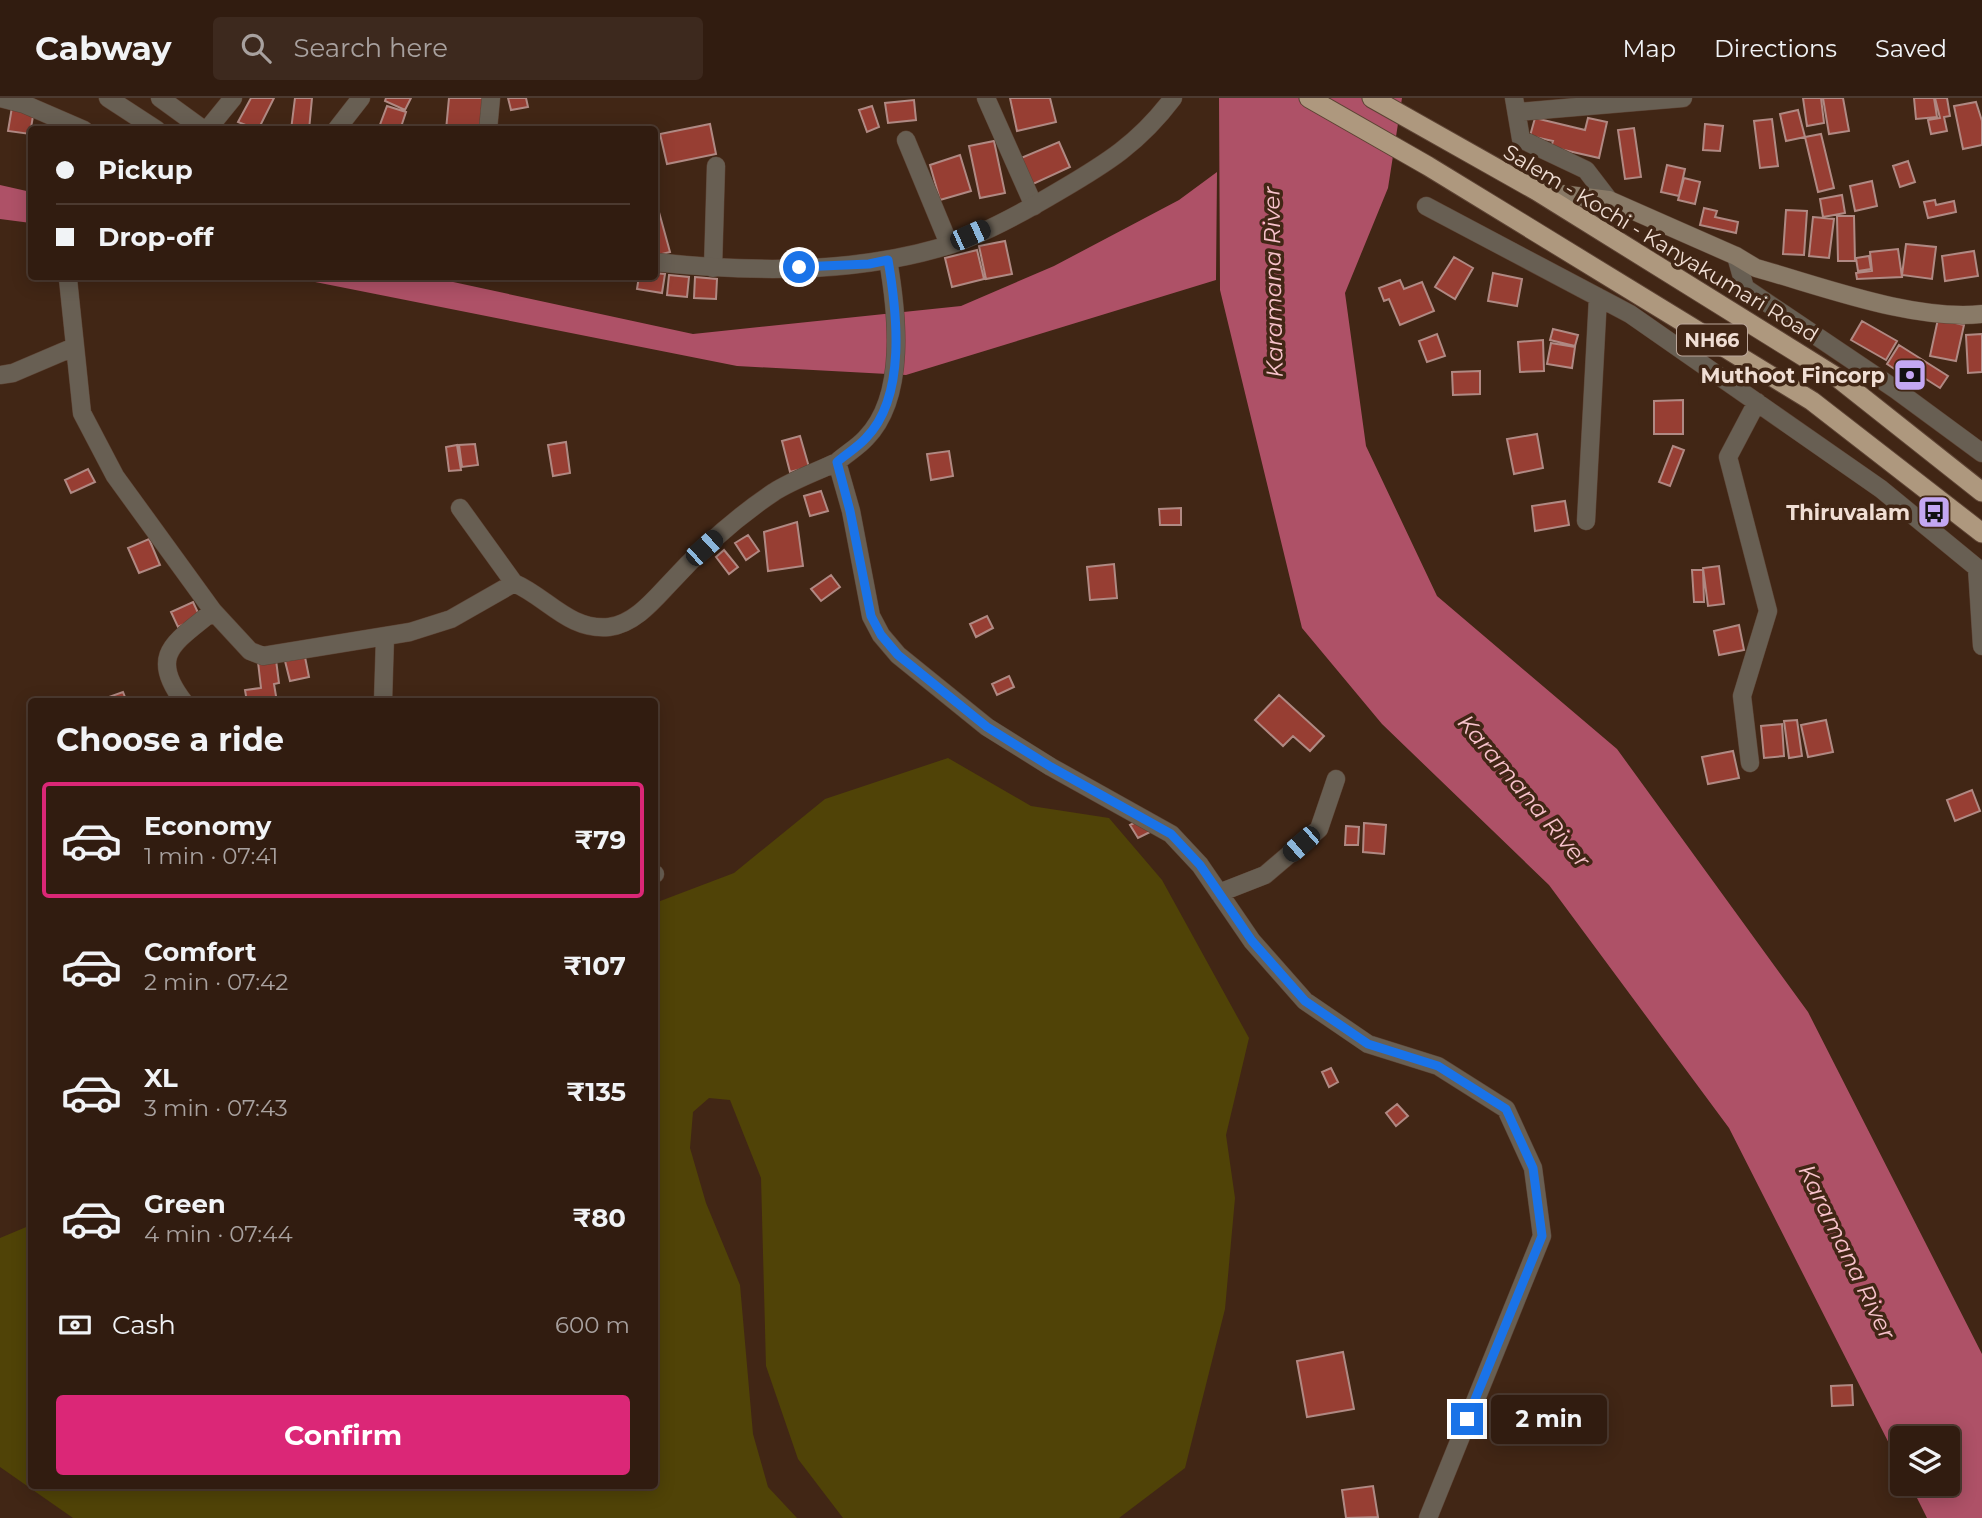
<!DOCTYPE html>
<meta charset="utf-8">
<style>
:root{--surface:#311c10;--page:#3d291e;--text:#f1f3f6;--muted:#a8a19f;--line:#4c3a30;--accent:#db2777}
body{margin:0;font-family:Montserrat,sans-serif;background:var(--page);color:var(--text);height:100vh;display:flex;flex-direction:column;font-size:26px;white-space:nowrap}
*{box-sizing:border-box;margin:0}
p{font-size:23px;color:var(--muted)}
.icon{flex:none;width:38px;height:38px;fill:none;stroke:currentColor;stroke-width:2;stroke-linecap:round;stroke-linejoin:round}
.map{position:relative;flex:1;overflow:hidden}
.drawer{position:absolute;left:28px;top:600px;width:630px;height:791px;display:flex;flex-direction:column;background:var(--surface);border-radius:7px;box-shadow:0 4px 18px #0003,0 0 0 2px var(--line)}
.drawer>*{flex:none}
.top-card{position:absolute;left:28px;top:28px;width:630px;height:154px;border-radius:7px;box-shadow:0 4px 18px #0003,0 0 0 2px var(--line);display:grid;align-content:center;height:154px;padding:0 28px;background:var(--surface)}
.buttons{position:absolute;left:1890px;top:1328px;display:grid;gap:14px}
.buttons a{display:grid;place-items:center;width:70px;height:70px;border-radius:7px;background:var(--surface);box-shadow:0 4px 18px #0003,0 0 0 2px var(--line);font-size:35px}
.end{position:absolute;width:32px;height:32px;margin:-16px;border:9px solid #1a73e8;background:#fff;box-shadow:0 0 0 4px #fff}
.from{border-radius:50%}
.bubble{position:absolute;height:49px;border-radius:7px;background:var(--surface);box-shadow:0 4px 18px #0003,0 0 0 2px var(--line);font-size:23px;font-weight:700;line-height:49px;text-align:center}
.car{position:absolute;width:21px;height:42px;margin:-21px -10px;border-radius:9px;box-shadow:0 0 5px 2px #0007;background:linear-gradient(#222 24%,#8ab4d8 0 40%,#222 0 76%,#8ab4d8 0 86%,#222 0)}
.top-card b{display:flex;align-items:center;gap:24px;height:66px;font-size:26px}
.top-card b+b{border-top:2px solid var(--line)}
.top-card i{width:18px;height:18px;background:var(--text)}
ul{padding:0;list-style:none}
li{display:flex;align-items:center;gap:21px;height:116px;margin:0 14px 10px;padding:0 14px;border:4px solid transparent;border-radius:7px}
li div{flex:1}
li b{display:block;font-size:26px}
li em{font-style:normal;font-weight:700}
li.on{border-color:var(--accent)}
li>.icon{width:63px;height:63px;stroke-width:1.5}
h2{padding:0 28px;font-size:32px;line-height:84px}
.pay{display:flex;align-items:center;gap:18px;height:77px;padding:0 28px;font-size:26px}
.pay p{margin-inline-start:auto}
.action{display:flex;gap:14px;margin-top:auto;padding:14px 28px}
.action a{flex:1;height:80px;border-radius:7px;background:var(--accent);color:#fff;font-size:28px;font-weight:700;line-height:80px;text-align:center}
header{display:flex;align-items:center;gap:42px;box-sizing:border-box;height:98px;padding:0 35px;background:var(--surface);border-bottom:2px solid var(--line)}
header strong{font-size:33px}
nav{display:flex;gap:38px;margin-inline-start:auto;font-size:24px}
.search{width:490px;height:63px;background:var(--page);display:flex;align-items:center;gap:18px;box-sizing:border-box;padding:0 24px;border-radius:7px;color:var(--muted);font-size:26px}
.map>svg:first-child{display:block}
</style>
<header>
<strong>Cabway</strong>
<div class="search"><svg class="icon" aria-label="search" viewBox="0 0 24 24"><circle cx="10" cy="10" r="6"/><path d="M15 15l6 6"/></svg>Search here</div>
<nav><a>Map</a><a>Directions</a><a>Saved</a></nav>
</header>
<div class="map">
<svg width="1982" height="1420" viewBox="0 0 1982 1420">
<rect width="100%" height="100%" fill="#412615"/>
<!-- green -->
<path fill="#504307" d="M948,660L1031,708L1109,720L1162,782L1249,940L1226,1037L1235,1100L1225,1211L1185,1370L1119,1420H843L798,1361L766,1268L761,1080L730,1002L709,1000L693,1014L690,1050L706,1105L740,1187L753,1336L768,1389L797,1420H73L0,1369V1140L31,1127L32,1388H654L655,805L734,775L825,701Z"/>
<!-- water -->
<path fill="#ae5167" d="M1219,0H1402L1388,90L1345,195L1366,348L1437,498L1617,651L1808,914L1982,1256V1420H1927L1910,1386H1948V1340H1902V1371L1729,1030L1549,787L1382,626L1302,530L1220,192Z
M1217,74L1216,182L906,277L737,268L290,179H430L693,236L961,208L1054,168L1179,102Z
M0,87L31,94V125L0,121Z"/>
<!-- building -->
<path fill="#973e33" stroke="#b08983" stroke-width="2" d="M251,0H274L258,32L238,24Z
M295,0H312L309,32H291Z
M386,0H411L405,12L385,3Z
M449,0H483L480,32H446Z
M508,0H526L528,9L511,12Z
M1010,0H1050L1056,24L1017,33Z
M1803,0H1821L1824,25L1807,28Z
M1823,0H1843L1849,33L1829,36Z
M1914,0H1934L1937,19L1916,21Z
M1935,0H1947L1950,18L1944,19L1947,33L1931,36L1928,22L1940,20Z
M914,2L916,22L888,25L885,5Z
M1976,4L1982,23V47L1963,51L1954,8Z
M387,8L406,14L400,32H378Z
M872,8L879,29L867,34L859,12Z
M12,9L34,12L30,36L8,33Z
M1798,12L1805,39L1786,43L1780,16Z
M1535,20L1585,32L1588,20L1607,24L1599,60L1551,49L1553,43L1530,38Z
M1772,21L1778,68L1760,70L1754,23Z
M710,26L716,56L667,66L660,36Z
M1705,26L1723,28L1720,53L1703,52Z
M1634,30L1641,79L1625,81L1618,32Z
M1821,36L1834,90L1818,94L1805,39Z
M994,43L1005,95L980,100L969,48Z
M1059,44L1070,69L1033,86L1021,60Z
M960,57L971,93L940,102L930,67Z
M1908,63L1915,84L1900,89L1893,68Z
M1667,67L1685,71L1679,98L1661,94Z
M1684,80L1700,84L1695,106L1678,102Z
M1872,83L1877,108L1855,113L1850,88Z
M654,96L670,154L654,158Z
M1842,97L1845,115L1823,119L1820,101Z
M1935,102L1936,107L1954,103L1956,114L1928,120L1924,104Z
M1704,110L1717,113L1715,119L1738,124L1736,135L1700,127Z
M1786,112L1807,113L1804,157L1783,156Z
M1837,118H1854L1855,163H1838Z
M1813,119L1834,121L1829,160L1809,158Z
M1005,143L1012,176L986,181L979,148Z
M1906,146L1936,149L1932,181L1902,177Z
M1898,151L1902,179L1857,181L1856,175L1872,173L1870,154Z
M977,152L984,181L952,189L945,160Z
M1974,153L1978,178L1945,183L1942,158Z
M1869,158L1871,171L1858,173L1856,160Z
M1454,159L1473,170L1455,201L1435,189Z
M654,175L665,176L662,195L637,191L639,178H654Z
M1493,175L1522,181L1517,208L1488,203Z
M669,177L689,179L687,199L667,197Z
M695,179L717,181L716,201L694,200Z
M1400,182L1404,191L1422,184L1434,213L1400,227L1389,201L1384,203L1379,190Z
M1938,221L1964,227L1956,263L1930,258Z
M1862,223L1897,243L1886,262L1851,242Z
M1553,231L1578,237L1575,248L1550,242Z
M1437,236L1445,258L1427,264L1419,243Z
M1982,236V274L1968,275L1966,237Z
M1543,242L1544,273L1520,274L1518,244Z
M1551,245L1575,249L1572,270L1547,266Z
M1899,247L1948,278L1940,290L1910,271L1905,278L1887,266Z
M1480,273V296L1453,297L1452,274Z
M1683,302V336H1654V303Z
M1537,336L1543,370L1514,376L1507,341Z
M800,338L809,369L790,374L782,343Z
M566,344L570,375L553,378L548,347Z
M475,346L478,367L462,369L459,347Z
M457,347L461,372L449,373L446,349Z
M1673,348L1684,352L1670,388L1659,384Z
M949,353L953,378L931,382L927,356Z
M88,371L95,384L71,395L65,382Z
M821,393L828,413L810,418L804,398Z
M1565,403L1569,427L1535,433L1532,408Z
M1181,410V427H1160L1159,411Z
M797,424L803,468L768,473L764,434Z
M748,437L759,453L746,462L735,445Z
M149,441L160,467L139,475L128,450Z
M724,452L738,469L729,476L716,459Z
M1114,466L1117,500L1090,502L1087,469Z
M1719,468L1724,506L1708,508L1703,470Z
M1692,472H1703L1704,504H1694Z
M831,477L840,489L821,503L811,491Z
M193,504L200,519L178,529L171,514Z
M987,518L993,530L976,539L970,526Z
M1739,527L1744,552L1719,557L1714,533Z
M305,559L309,579L290,583L285,563Z
M276,562L279,585L274,586L277,604H247L245,592L261,590L258,564Z
M1009,578L1014,589L997,597L992,586Z
M123,594L127,604H104L103,601Z
M1279,597L1324,638L1310,653L1293,638L1283,648L1255,622Z
M1797,622L1802,658L1789,660L1784,623Z
M1826,622L1833,654L1808,659L1801,627Z
M1782,626L1784,658L1764,660L1761,628Z
M1733,653L1739,680L1708,686L1702,659Z
M1972,692L1980,713L1955,723L1947,702Z
M1142,721L1150,734L1138,740L1130,727Z
M1364,725L1386,727L1384,756L1363,754Z
M1346,728L1359,729L1358,747H1345Z
M1331,970L1338,984L1329,989L1322,974Z
M1397,1006L1408,1018L1396,1028L1386,1015Z
M1343,1254L1354,1311L1307,1319L1297,1263Z
M1852,1287L1853,1307L1832,1308L1831,1288Z
M1373,1388L1378,1419L1346,1420L1342,1392Z"/>
<g fill="none" stroke-linecap="round" stroke-linejoin="round">
<defs>
<path id="minor" d="M0,0L24,6L84,32
M160,0L204,32
M986,0L1034,108
M1514,0L1521,41L1586,72L1609,102
M1517,14L1683,0
M207,32L233,0
M336,32L361,0
M488,32L491,0
M906,42L949,146
M1426,108L1630,216L1881,391L1982,474
M888,162C897,214 907,298 866,340C858,349 846,356 837,364L851,413L871,518L881,537L898,557L987,629L1051,669L1171,736L1200,767L1252,843L1305,903L1368,946L1438,968L1506,1011L1533,1070L1542,1138L1428,1420
M713,170L716,68
M68,181L82,315L115,378L213,513L250,553L263,558L410,534L451,521L514,485C547,499 569,533 609,529C634,526 653,503 669,486C700,452 735,420 774,394C793,382 816,374 837,364
M0,277L13,275L74,249
M460,410L514,485
M1586,423L1598,199
M1977,470L1982,548
M184,604C147,556 176,544 213,513
M383,604L385,539
M1750,665L1742,598L1768,513L1728,359L1757,304
M654,776H655
M1219,795L1265,777L1319,731L1336,681"/>
<path id="tertiary" d="M108,0L157,32
M1736,158L1745,190L1895,291L1982,355
M654,164C748,174 848,176 939,150C975,141 1027,112 1059,93C1107,65 1139,45 1173,0"/>
<path id="secondary" d="M1537,93L1609,102L1736,158L1756,170C1824,189 1913,223 1982,216"/>
<path id="trunk" d="M1309,0L1428,68L1812,303L1982,435
M1372,0L1537,93L1838,280L1982,394"/>
</defs>
<!-- minor casing -->
<use href="#minor" stroke="#5d4334" stroke-width="19"/>
<!-- tertiary casing -->
<use href="#tertiary" stroke="#5d4334" stroke-width="19"/>
<!-- secondary casing -->
<use href="#secondary" stroke="#5d4334" stroke-width="19"/>
<!-- trunk casing -->
<use href="#trunk" stroke="#5d4334" stroke-width="21"/>
<!-- minor -->
<use href="#minor" stroke="#685f53" stroke-width="18"/>
<!-- tertiary -->
<use href="#tertiary" stroke="#685f53" stroke-width="18"/>
<!-- secondary -->
<use href="#secondary" stroke="#897a67" stroke-width="18"/>
<!-- trunk -->
<use href="#trunk" stroke="#ae987e" stroke-width="19"/>
</g>
<g fill="none" stroke-linecap="round" stroke-linejoin="round">
<!-- route -->
<path stroke="#1a73e8" stroke-width="9" d="M799,169L869,166L888,162C897,214 907,298 866,340C858,349 846,356 837,364L850,413L871,518L881,537L898,557L987,629L1051,669L1171,736L1200,767L1252,843L1305,903L1368,946L1438,968L1506,1011L1533,1070L1542,1138L1467,1321"/>
</g>
<!-- icons -->
<defs>
<symbol id="bank-square" viewBox="-11 -11 22 22"><rect x="-9" y="-9" width="18" height="18" rx="4" fill="#c3a7f2" stroke="#412615"/><path d="M-6-4H6V4H-6ZM0-2.3a2.3 2.3 0 1 0 0 4.6a2.3 2.3 0 1 0 0-4.6Z" fill="#111"/></symbol>
<symbol id="bus-square" viewBox="-11 -11 22 22"><rect x="-9" y="-9" width="18" height="18" rx="4" fill="#c3a7f2" stroke="#412615"/><path d="M-5-6H5V4H4V6H2V4H-2V6H-4V4H-5ZM-3.5-4V0h7V-4ZM-3.5 1.2v1.5H-2V1.2ZM2 1.2v1.5H3.5V1.2Z" fill="#111"/></symbol>
</defs>
<g fill-rule="evenodd">
<use href="#bank-square" x="1891" y="258" width="38" height="38"/>
<use href="#bus-square" x="1915" y="395" width="38" height="38"/>
</g>
<g text-anchor="middle" dominant-baseline="central" stroke-width="7" stroke-linejoin="round" paint-order="stroke">
<!-- shield labels -->
<rect fill="#412615" stroke="#bca79b" stroke-width="2" x="1677" y="226.5" width="70" height="31" rx="5"/>
<g font-size="19" font-weight="bold" fill="#f0ded4">
<text x="1712" y="242">NH66</text>
</g>
<!-- street labels -->
<g font-size="21" fill="#f0ded4" stroke="#412615">
<text transform="translate(1661 145) rotate(31)">Salem - Kochi - Kanyakumari Road</text>
</g>
<!-- poi labels -->
<g font-size="21" font-weight="bold" fill="#f0ded4" stroke="#412615" text-anchor="end">
<text x="1885" y="277">Muthoot Fincorp</text>
<text x="1910" y="414">Thiruvalam</text>
</g>
<!-- water labels -->
<g font-size="23" font-style="italic" fill="#f8c3cc" stroke="#412615">
<text transform="translate(1273 184) rotate(-91)">Karamana River</text>
<text transform="translate(1524 693) rotate(50)">Karamana River</text>
<text transform="translate(1847 1154) rotate(64)">Karamana River</text>
</g>
</g>
</svg>
<div class="buttons">
<a><svg class="icon" aria-label="layers" viewBox="0 0 24 24"><path d="M12 4l9 5-9 5-9-5zM3 14l9 5 9-5"/></svg></a>
</div>
<i class="end from" style="left:799px;top:169px"></i>
<i class="end" style="left:1467px;top:1321px"></i>
<div class="bubble" style="left:1491px;top:1297px;width:116px">2 min</div>
<i class="car" style="left:970px;top:137px;rotate:66deg"></i>
<i class="car" style="left:704px;top:450px;rotate:48deg"></i>
<i class="car" style="left:1301px;top:746px;rotate:229deg"></i>
<div class="top-card">
<b><i class="from"></i>Pickup</b>
<b><i></i>Drop-off</b>
</div>
<section class="drawer">
<h2>Choose a ride</h2>
<ul>
<li class="on"><svg class="icon" aria-label="car" viewBox="0 0 24 24"><path d="M5 17H2v-5l4-1 3-4h7l3 4 3 1v5h-3M9 17h6M6 11h13"/><circle cx="7" cy="17" r="2"/><circle cx="17" cy="17" r="2"/></svg><div><b>Economy</b><p>1 min · 07:41</p></div><em>₹79</em></li>
<li><svg class="icon" aria-label="car" viewBox="0 0 24 24"><path d="M5 17H2v-5l4-1 3-4h7l3 4 3 1v5h-3M9 17h6M6 11h13"/><circle cx="7" cy="17" r="2"/><circle cx="17" cy="17" r="2"/></svg><div><b>Comfort</b><p>2 min · 07:42</p></div><em>₹107</em></li>
<li><svg class="icon" aria-label="car" viewBox="0 0 24 24"><path d="M5 17H2v-5l4-1 3-4h7l3 4 3 1v5h-3M9 17h6M6 11h13"/><circle cx="7" cy="17" r="2"/><circle cx="17" cy="17" r="2"/></svg><div><b>XL</b><p>3 min · 07:43</p></div><em>₹135</em></li>
<li><svg class="icon" aria-label="car" viewBox="0 0 24 24"><path d="M5 17H2v-5l4-1 3-4h7l3 4 3 1v5h-3M9 17h6M6 11h13"/><circle cx="7" cy="17" r="2"/><circle cx="17" cy="17" r="2"/></svg><div><b>Green</b><p>4 min · 07:44</p></div><em>₹80</em></li>
</ul>
<div class="pay"><svg class="icon" aria-label="cash" viewBox="0 0 24 24"><path d="M3 7h18v10H3z"/><circle cx="12" cy="12" r="2"/></svg>Cash<p>600 m</p></div>
<div class="action"><a>Confirm</a></div>
</section>
</div>
